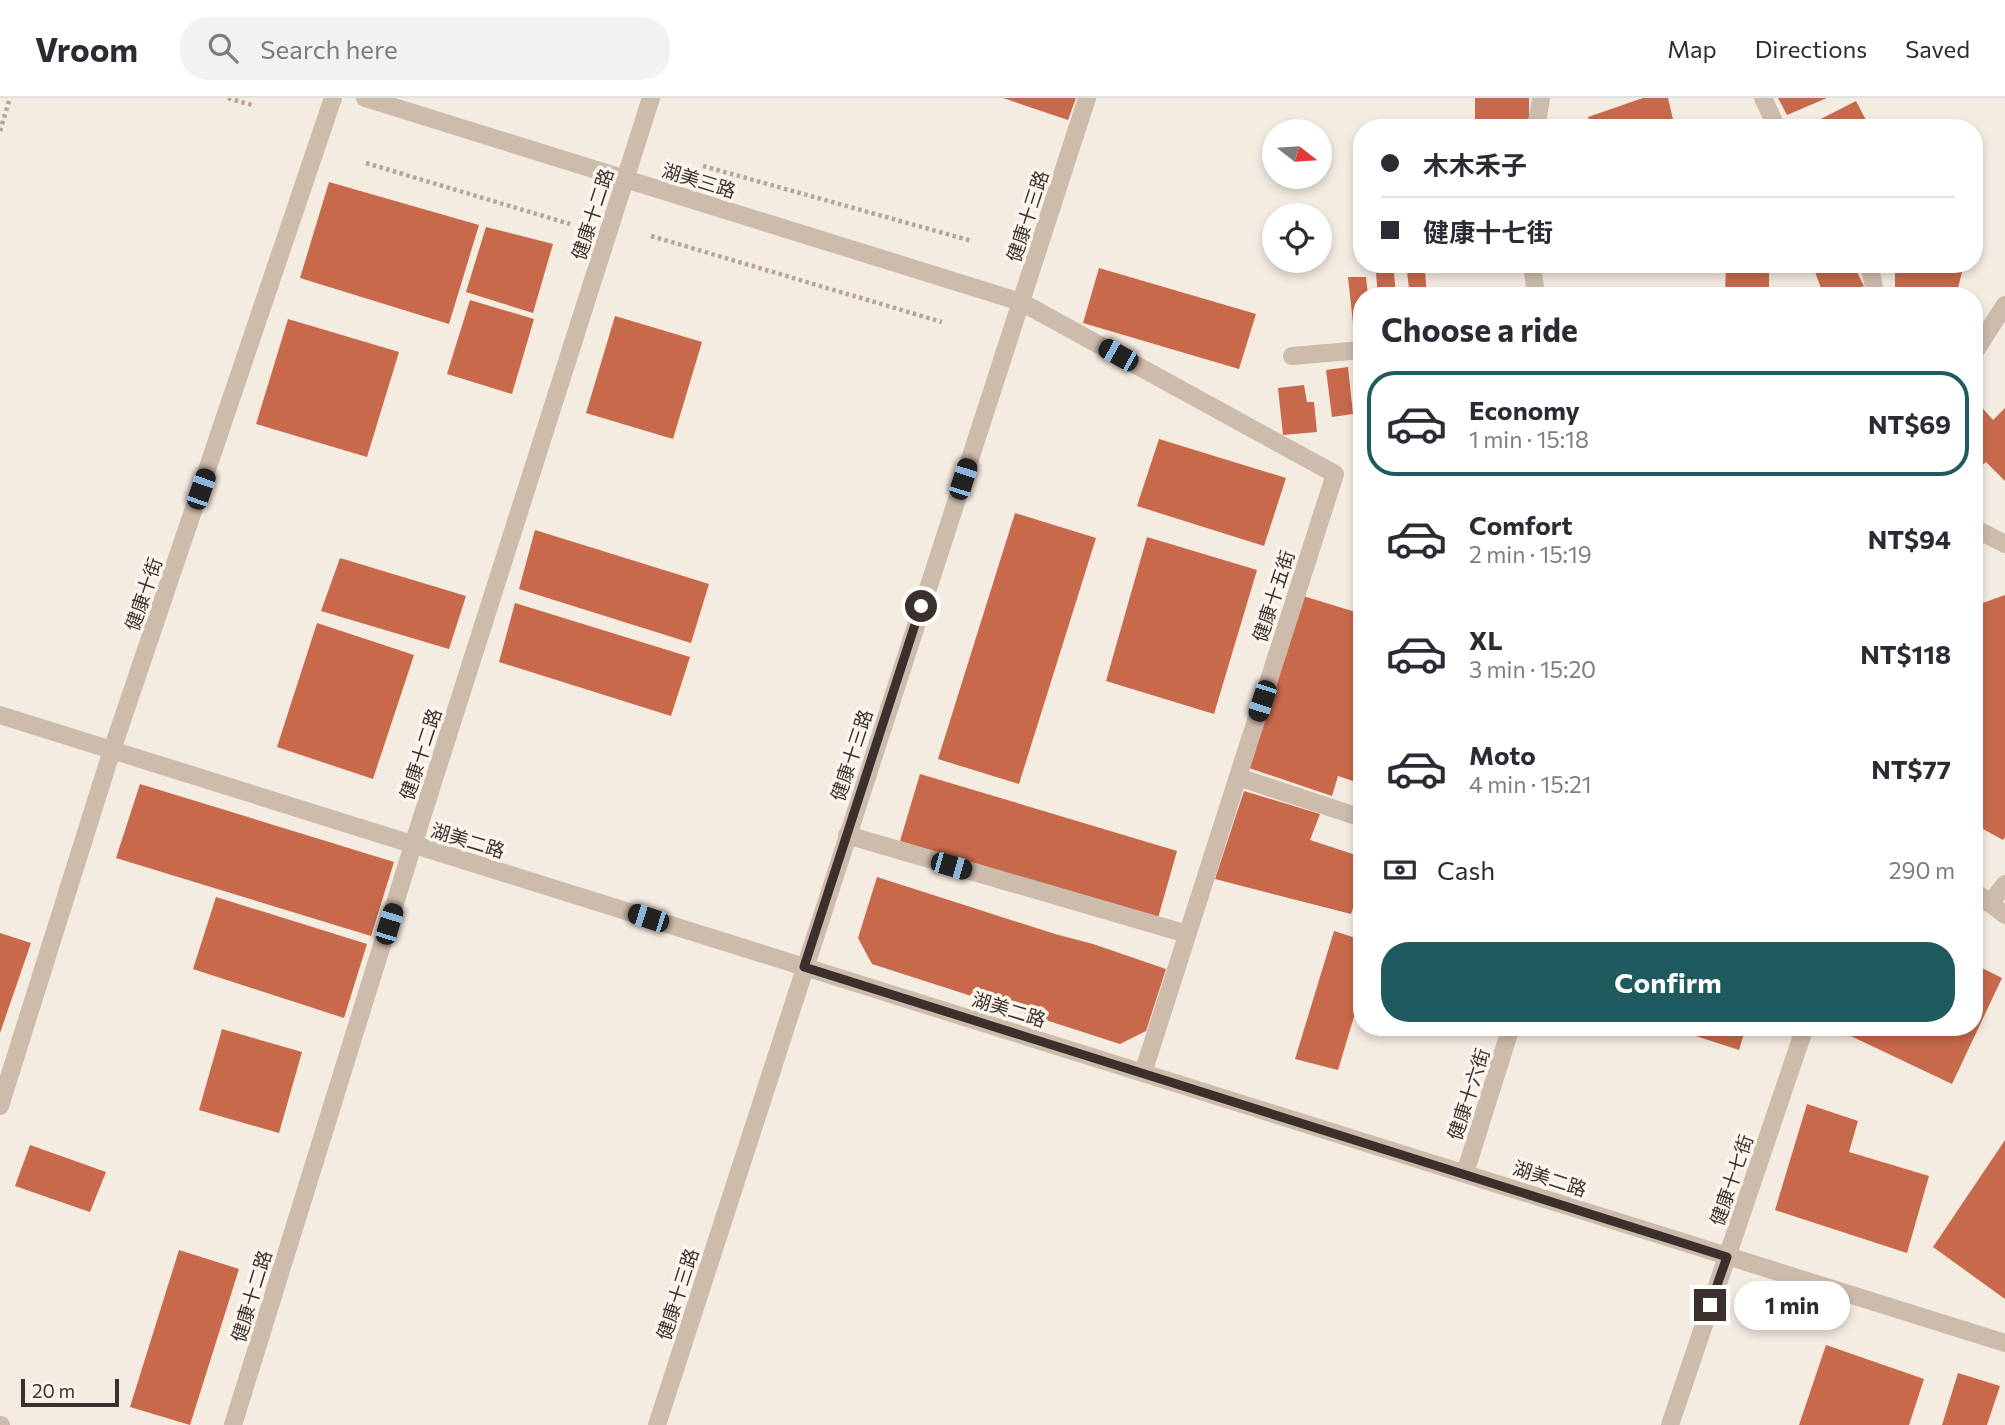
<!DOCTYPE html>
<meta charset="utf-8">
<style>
:root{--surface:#fff;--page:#f2f2f3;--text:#2b2b33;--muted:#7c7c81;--line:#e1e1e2;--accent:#1f5a5e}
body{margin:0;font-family:Commissioner,"Noto Sans TC",sans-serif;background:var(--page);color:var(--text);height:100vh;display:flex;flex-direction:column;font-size:26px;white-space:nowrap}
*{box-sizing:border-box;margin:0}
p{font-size:23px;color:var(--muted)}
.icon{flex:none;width:38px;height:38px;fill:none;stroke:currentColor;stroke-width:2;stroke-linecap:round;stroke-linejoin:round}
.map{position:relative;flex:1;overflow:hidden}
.details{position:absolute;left:1353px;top:189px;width:630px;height:749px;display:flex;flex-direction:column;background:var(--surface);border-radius:28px;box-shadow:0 4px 10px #0003}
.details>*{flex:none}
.hud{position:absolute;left:1353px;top:21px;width:630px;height:154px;border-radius:28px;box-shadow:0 4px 10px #0003;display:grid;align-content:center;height:154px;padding:0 28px;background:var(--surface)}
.needle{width:46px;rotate:107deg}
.tools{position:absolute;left:1262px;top:21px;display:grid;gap:14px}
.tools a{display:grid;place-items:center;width:70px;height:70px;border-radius:50%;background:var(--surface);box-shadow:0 4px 10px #0003;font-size:35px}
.scale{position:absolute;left:21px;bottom:18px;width:98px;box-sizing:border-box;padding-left:7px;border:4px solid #3b302b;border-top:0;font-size:19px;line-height:24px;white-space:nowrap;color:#3b302b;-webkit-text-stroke:5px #fbf5ee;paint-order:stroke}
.end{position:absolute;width:32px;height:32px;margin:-16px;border:9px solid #3b302b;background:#fff;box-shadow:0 0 0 4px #fff}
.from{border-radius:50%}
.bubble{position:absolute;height:49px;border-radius:24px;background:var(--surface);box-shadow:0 4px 10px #0003;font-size:23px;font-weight:700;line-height:49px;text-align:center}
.car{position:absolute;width:21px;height:42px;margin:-21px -10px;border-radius:9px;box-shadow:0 0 5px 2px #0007;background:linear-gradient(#222 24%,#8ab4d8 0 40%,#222 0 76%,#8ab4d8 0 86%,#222 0)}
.hud b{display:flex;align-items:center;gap:24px;height:66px;font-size:26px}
.hud b+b{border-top:2px solid var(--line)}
.hud i{width:18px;height:18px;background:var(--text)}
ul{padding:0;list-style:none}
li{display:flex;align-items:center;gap:21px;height:105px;margin:0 14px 10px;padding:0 14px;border:4px solid transparent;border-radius:28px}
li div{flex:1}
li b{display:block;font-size:26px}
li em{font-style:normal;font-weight:700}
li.current{border-color:var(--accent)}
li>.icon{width:63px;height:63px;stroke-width:1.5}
h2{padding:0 28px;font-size:32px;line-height:84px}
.pay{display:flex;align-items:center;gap:18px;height:77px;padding:0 28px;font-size:26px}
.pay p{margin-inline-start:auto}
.primary-button{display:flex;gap:14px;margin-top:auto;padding:14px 28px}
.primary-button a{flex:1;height:80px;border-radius:28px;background:var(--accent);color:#fff;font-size:28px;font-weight:700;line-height:80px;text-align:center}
header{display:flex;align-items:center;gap:42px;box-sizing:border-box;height:98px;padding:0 35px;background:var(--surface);border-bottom:2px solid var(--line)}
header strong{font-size:33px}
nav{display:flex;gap:38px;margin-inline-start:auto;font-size:24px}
.search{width:490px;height:63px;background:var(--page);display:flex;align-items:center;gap:18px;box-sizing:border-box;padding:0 24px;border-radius:28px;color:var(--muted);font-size:26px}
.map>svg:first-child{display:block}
</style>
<header>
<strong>Vroom</strong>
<div class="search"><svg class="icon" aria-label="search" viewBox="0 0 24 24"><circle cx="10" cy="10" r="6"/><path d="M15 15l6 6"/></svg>Search here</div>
<nav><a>Map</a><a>Directions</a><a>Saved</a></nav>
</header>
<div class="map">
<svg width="2005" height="1327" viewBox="0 0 2005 1327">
<rect width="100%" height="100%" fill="#f4ebe1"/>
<!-- building -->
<path fill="#c8694b" d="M1003,0H1076L1068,22Z
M1475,0H1529V30H1475Z
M1643,0H1668L1675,30H1591L1588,19Z
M1778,0H1827L1787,17Z
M1856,3L1869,28L1803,30Z
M329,84L479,127L449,226L300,180Z
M486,129L553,146L533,215L466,194Z
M1726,166H1769V198H1725Z
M1812,166H1853L1864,188L1836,198H1824Z
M1895,166H1964L1956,198H1895Z
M1099,170L1256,216L1239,271L1083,225Z
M1425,173L1427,198H1410L1407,174Z
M1394,174L1396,198H1378L1376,175Z
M1348,179H1366L1368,198H1362V233L1354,235Z
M1574,191L1635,193V198H1575Z
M1655,194L1712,195V198H1654Z
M470,202L534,221L512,296L447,276Z
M615,218L702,244L673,341L586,315Z
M288,221L399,254L367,359L256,326Z
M1348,269L1353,316L1332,319L1326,272Z
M1304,287L1307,304H1314L1317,334L1283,337L1278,290Z
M1977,304L1993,322L2005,310V383L1986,364L1974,375V307Z
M1159,341L1286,380L1264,448L1137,408Z
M1015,415L1096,440L1019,686L938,661Z
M535,432L709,486L691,545L519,491Z
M1147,439L1257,472L1214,616L1106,583Z
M340,460L466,498L449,551L321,513Z
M2005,497V739L2003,742L1974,726V512L1977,507Z
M1303,498L1362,516V686L1338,678L1332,698L1249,670Z
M515,505L690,559L671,618L499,564Z
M317,525L414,557L373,681L277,649Z
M920,676L1177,753L1158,820L900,743Z
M140,686L394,764L371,838L116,760Z
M1244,693L1320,716L1310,742L1362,759V783L1351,816L1215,781Z
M877,779L1055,836L1093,846L1166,871L1146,933L1120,946L872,866L858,840Z
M216,799L367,846L344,920L193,871Z
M1334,833L1362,842V892L1338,972L1295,961Z
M0,835L31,845L0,935Z
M1974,866L2002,880L1952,986L1836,931V929H1974Z
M1668,929H1746L1739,952Z
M222,931L302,954L279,1035L199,1012Z
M1807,1006L1858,1023L1849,1054L1929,1078L1907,1155L1775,1112Z
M2005,1042V1201L1933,1149Z
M30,1047L106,1074L90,1114L15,1088Z
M179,1152L239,1171L190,1327L130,1309Z
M1826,1247L1924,1281L1909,1327H1799Z
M1958,1275L2000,1288L1987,1327H1942Z"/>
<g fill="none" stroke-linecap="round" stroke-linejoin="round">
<!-- path -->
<path stroke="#b9a596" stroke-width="4.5" stroke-dasharray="3.5 3.5" stroke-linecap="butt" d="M228,0L255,8
M0,33L10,0
M366,65L570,126
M703,68L972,143
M651,138L942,224"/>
<!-- minor -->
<path stroke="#cdbbac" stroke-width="18" d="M365,0L1021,204L1335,376L1143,975
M1763,0L1777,30
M1536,30L1541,0
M1532,166L1536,198
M1869,166L1876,198
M1974,255L2005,207
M1292,258L1362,252
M1974,430L2005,446
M0,617L2005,1245
M1238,679L1362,720
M847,737L1187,836
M1974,793L2005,817
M1990,806L2005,786
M0,1008L112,652L333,0
M1465,1075L1511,929
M0,1327H1
M233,1327L413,747L651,0
M657,1327L1087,0
M1670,1327L1805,929"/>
</g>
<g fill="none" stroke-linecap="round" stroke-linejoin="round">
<!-- route -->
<path stroke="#3b302b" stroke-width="9" d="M921,508L804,869L1727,1159L1710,1207"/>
</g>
<g text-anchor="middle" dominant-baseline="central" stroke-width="7" stroke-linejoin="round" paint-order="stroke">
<!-- street labels -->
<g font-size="19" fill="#3b302b" stroke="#fbf5ee">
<text transform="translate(699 82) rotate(17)">湖美三路</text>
<text transform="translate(592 116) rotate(-72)">健康十二路</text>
<text transform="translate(1027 118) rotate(-72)">健康十三路</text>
<text transform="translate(143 496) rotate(-71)">健康十街</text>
<text transform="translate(1273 498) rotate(-72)">健康十五街</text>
<text transform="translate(420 656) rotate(-72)">健康十二路</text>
<text transform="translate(851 657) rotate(-72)">健康十三路</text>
<text transform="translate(468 742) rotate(17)">湖美二路</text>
<text transform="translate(1009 911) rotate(17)">湖美二路</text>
<text transform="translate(1468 996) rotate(-72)">健康十六街</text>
<text transform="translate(1550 1080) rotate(18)">湖美二路</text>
<text transform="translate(1731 1082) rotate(-71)">健康十七街</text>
<text transform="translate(677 1196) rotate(-72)">健康十三路</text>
<text transform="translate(251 1198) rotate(-73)">健康十二路</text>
</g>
</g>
</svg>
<div class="tools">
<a><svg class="needle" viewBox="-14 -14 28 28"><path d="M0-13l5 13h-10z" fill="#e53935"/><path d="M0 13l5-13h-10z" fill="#7c7c81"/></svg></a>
<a><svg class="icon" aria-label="locate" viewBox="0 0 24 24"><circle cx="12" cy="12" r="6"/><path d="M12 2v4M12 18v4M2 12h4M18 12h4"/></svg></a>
</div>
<div class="scale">20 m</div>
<i class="end from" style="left:921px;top:508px"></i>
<i class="end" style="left:1710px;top:1207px"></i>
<div class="bubble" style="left:1734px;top:1183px;width:116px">1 min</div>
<i class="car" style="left:1118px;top:257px;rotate:299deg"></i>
<i class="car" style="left:963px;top:381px;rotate:18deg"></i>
<i class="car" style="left:201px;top:391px;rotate:19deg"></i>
<i class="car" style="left:1262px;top:603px;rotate:198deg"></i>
<i class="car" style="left:951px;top:768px;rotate:106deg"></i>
<i class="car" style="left:648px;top:820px;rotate:288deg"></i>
<i class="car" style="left:389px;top:826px;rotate:17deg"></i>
<div class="hud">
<b><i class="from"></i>木木禾子</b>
<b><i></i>健康十七街</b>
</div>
<section class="details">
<h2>Choose a ride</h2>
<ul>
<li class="current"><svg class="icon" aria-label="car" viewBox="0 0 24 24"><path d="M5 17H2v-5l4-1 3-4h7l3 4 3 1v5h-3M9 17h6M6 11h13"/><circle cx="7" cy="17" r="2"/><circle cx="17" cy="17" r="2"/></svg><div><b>Economy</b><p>1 min · 15:18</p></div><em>NT$69</em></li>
<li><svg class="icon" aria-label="car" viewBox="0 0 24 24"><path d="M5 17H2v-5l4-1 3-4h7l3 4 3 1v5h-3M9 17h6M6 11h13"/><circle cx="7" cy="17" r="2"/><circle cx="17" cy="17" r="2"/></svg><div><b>Comfort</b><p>2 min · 15:19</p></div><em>NT$94</em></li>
<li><svg class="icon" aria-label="car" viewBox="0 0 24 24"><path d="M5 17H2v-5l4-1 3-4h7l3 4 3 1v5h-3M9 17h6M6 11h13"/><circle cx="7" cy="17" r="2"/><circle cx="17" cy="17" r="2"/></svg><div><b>XL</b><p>3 min · 15:20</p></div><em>NT$118</em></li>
<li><svg class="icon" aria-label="car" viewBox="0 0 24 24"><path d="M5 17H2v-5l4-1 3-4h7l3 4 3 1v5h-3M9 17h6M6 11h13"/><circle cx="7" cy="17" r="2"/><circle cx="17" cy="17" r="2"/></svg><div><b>Moto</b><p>4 min · 15:21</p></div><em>NT$77</em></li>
</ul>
<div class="pay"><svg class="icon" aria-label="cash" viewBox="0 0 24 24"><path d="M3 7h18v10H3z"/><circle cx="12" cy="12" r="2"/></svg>Cash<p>290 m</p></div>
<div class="primary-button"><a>Confirm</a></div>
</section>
</div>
